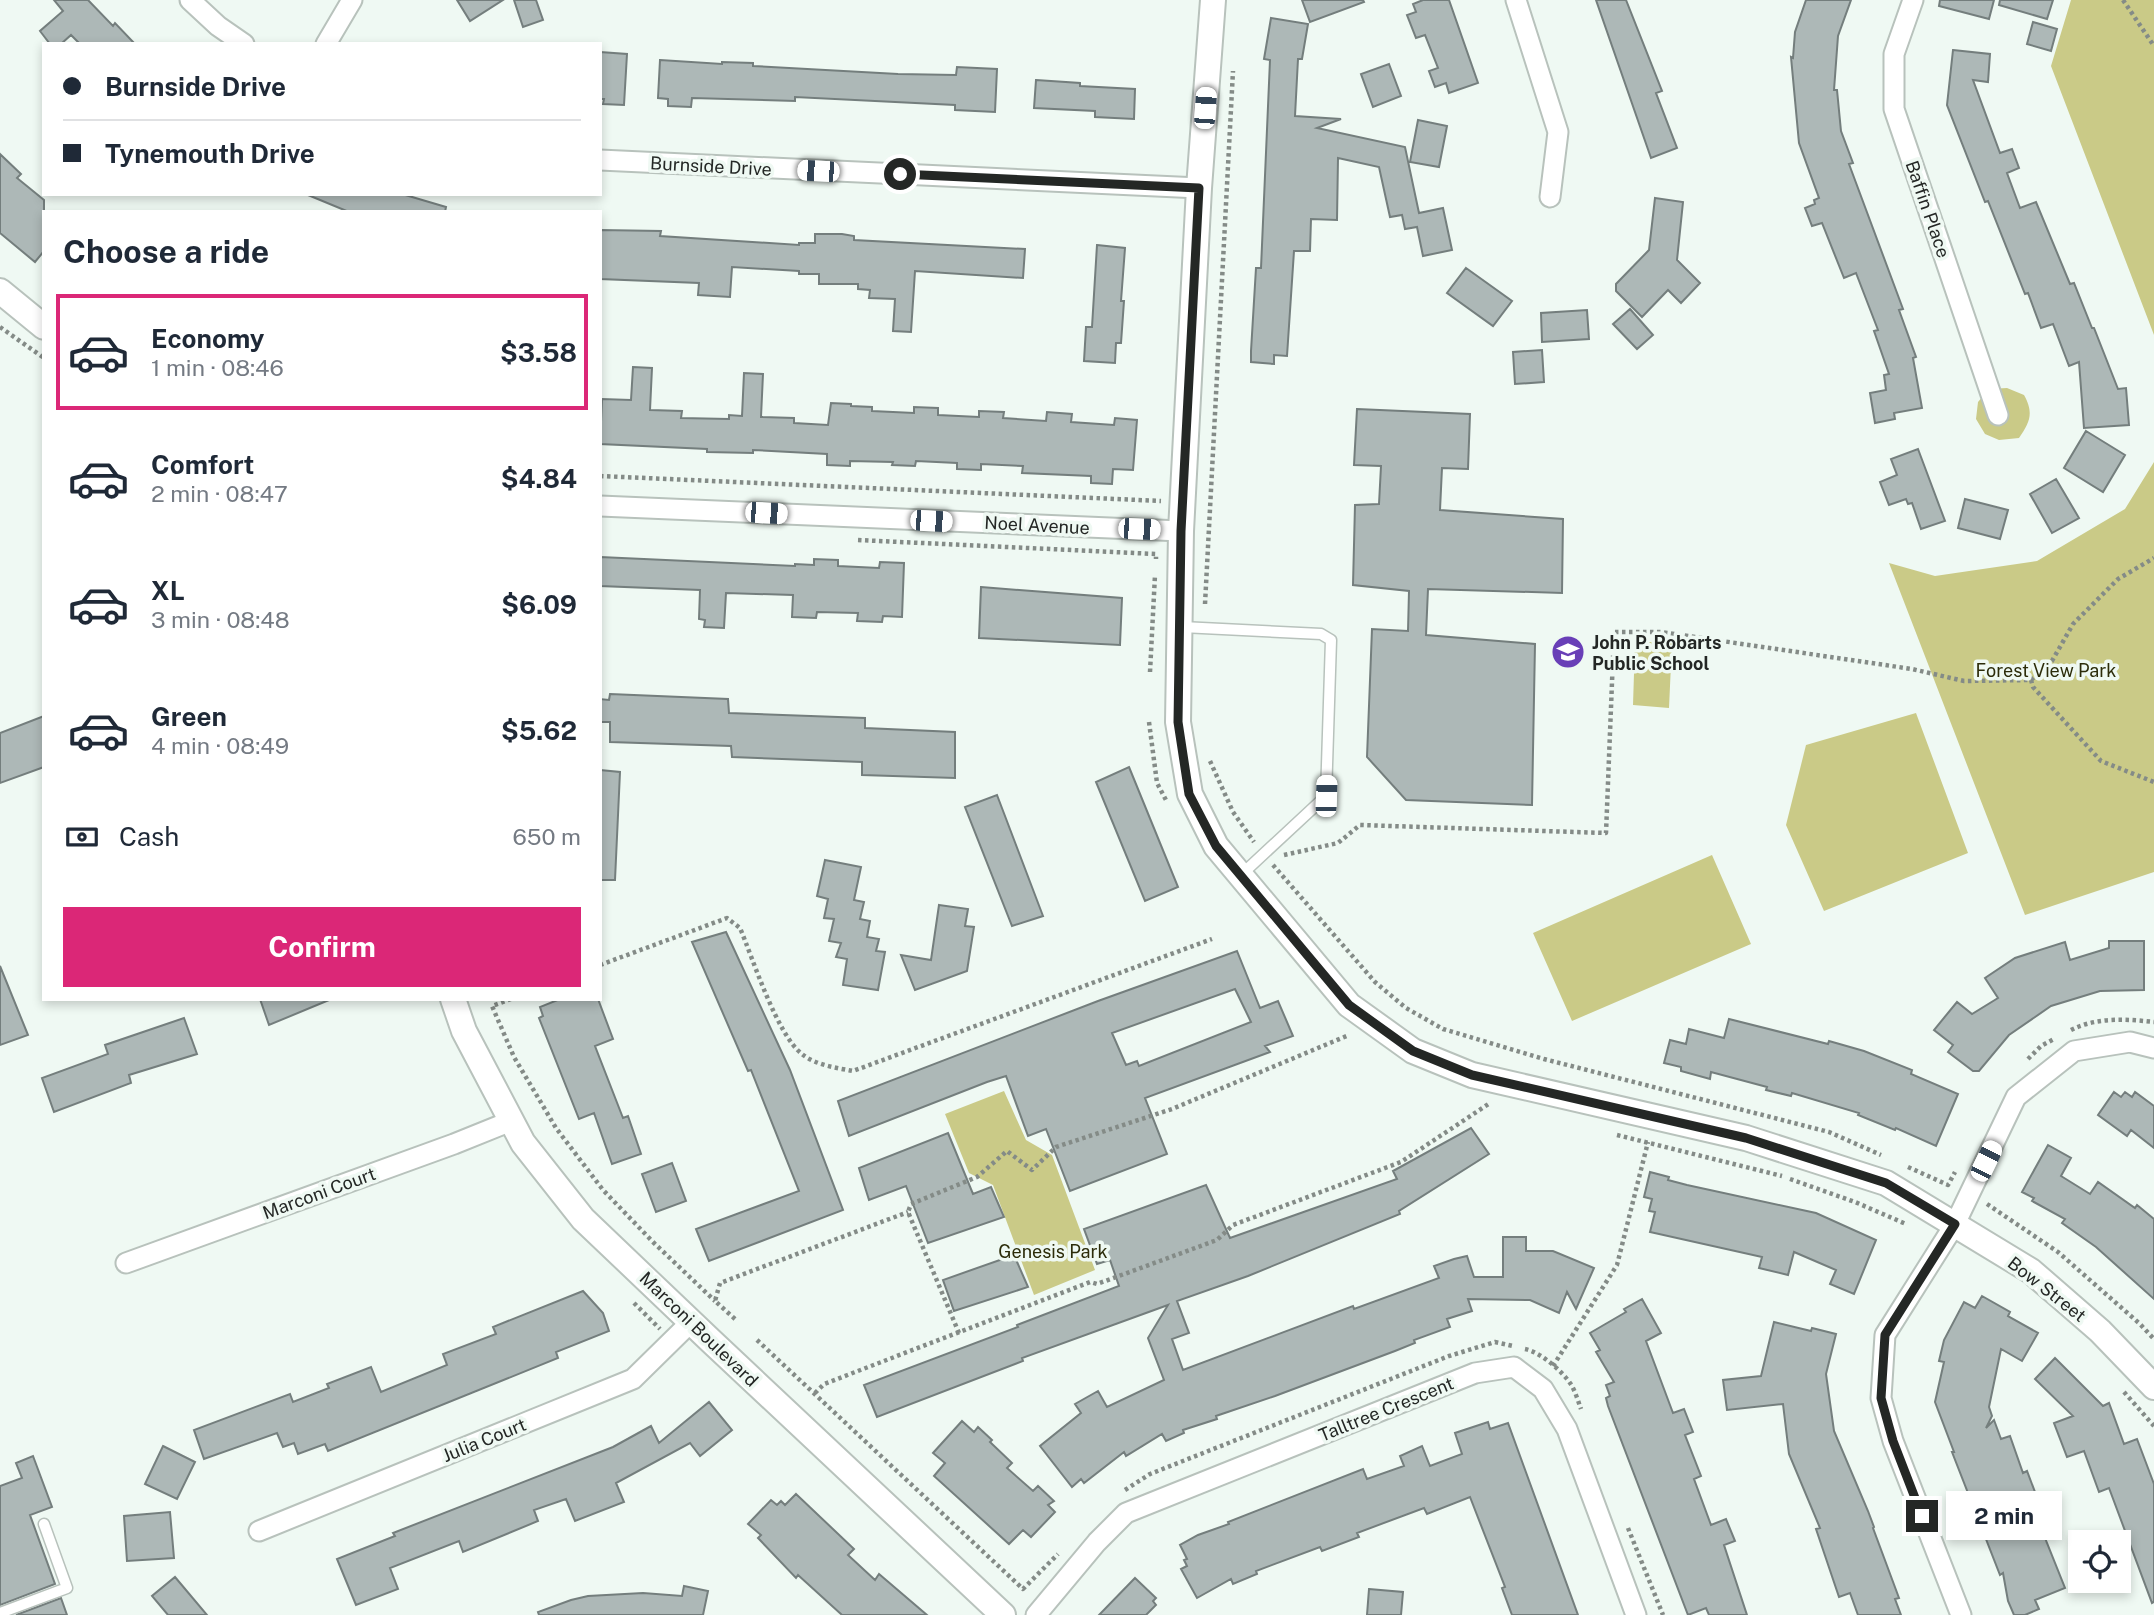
<!DOCTYPE html>
<meta charset="utf-8">
<style>
:root{--surface:#fff;--page:#f6f6f7;--text:#1f2937;--muted:#747a83;--line:#e0e1e3;--accent:#db2777}
body{margin:0;font-family:"Public Sans",sans-serif;background:var(--page);color:var(--text);height:100vh;display:flex;flex-direction:column;font-size:26px;white-space:nowrap}
*{box-sizing:border-box;margin:0}
p{font-size:23px;color:var(--muted)}
.icon{flex:none;width:38px;height:38px;fill:none;stroke:currentColor;stroke-width:2;stroke-linecap:round;stroke-linejoin:round}
.map{position:relative;flex:1;overflow:hidden}
.details{position:absolute;left:42px;top:210px;width:560px;height:791px;display:flex;flex-direction:column;background:var(--surface);border-radius:0px;box-shadow:0 4px 10px #0003}
.details>*{flex:none}
.guide{position:absolute;left:42px;top:42px;width:560px;height:154px;border-radius:0px;box-shadow:0 4px 10px #0003;display:grid;align-content:center;height:154px;padding:0 21px;background:var(--surface)}
.buttons{position:absolute;left:2068px;top:1530px;display:grid;gap:14px}
.buttons a{display:grid;place-items:center;width:63px;height:63px;border-radius:0px;background:var(--surface);box-shadow:0 4px 10px #0003;font-size:35px}
.end{position:absolute;width:32px;height:32px;margin:-16px;border:9px solid #242725;background:#fff;box-shadow:0 0 0 4px #fff}
.from{border-radius:50%}
.bubble{position:absolute;height:49px;border-radius:0px;background:var(--surface);box-shadow:0 4px 10px #0003;font-size:23px;font-weight:700;line-height:49px;text-align:center}
.car{position:absolute;width:21px;height:42px;margin:-21px -10px;border-radius:9px;box-shadow:0 0 5px 2px #0007;background:linear-gradient(#fff 24%,#345 0 40%,#fff 0 76%,#345 0 86%,#fff 0)}
.guide b{display:flex;align-items:center;gap:24px;height:66px;font-size:26px}
.guide b+b{border-top:2px solid var(--line)}
.guide i{width:18px;height:18px;background:var(--text)}
ul{padding:0;list-style:none}
li{display:flex;align-items:center;gap:21px;height:116px;margin:0 14px 10px;padding:0 7px;border:4px solid transparent;border-radius:0px}
li div{flex:1}
li b{display:block;font-size:26px}
li em{font-style:normal;font-weight:700}
li.on{border-color:var(--accent)}
li>.icon{width:63px;height:63px;stroke-width:1.5}
h2{padding:0 21px;font-size:32px;line-height:84px}
.pay{display:flex;align-items:center;gap:18px;height:77px;padding:0 21px;font-size:26px}
.pay p{margin-inline-start:auto}
.primary-button{display:flex;gap:14px;margin-top:auto;padding:14px 21px}
.primary-button a{flex:1;height:80px;border-radius:0px;background:var(--accent);color:#fff;font-size:28px;font-weight:700;line-height:80px;text-align:center}
.map>svg:first-child{display:block}
</style>
<div class="map">
<svg width="2154" height="1615" viewBox="0 0 2154 1615">
<rect width="100%" height="100%" fill="#eff9f3"/>
<!-- green -->
<path fill="#caca87" d="M2071,0H2154V335L2051,66Z
M2007,388L2024,395C2034,413 2030,422 2019,438L1999,440L1985,434L1976,419L1978,402L1989,389Z
M2154,462V872L2025,915L1889,563L1935,576L2037,561L2125,509Z
M1635,642H1672L1669,708L1633,705Z
M1916,713L1968,853L1824,911L1786,825L1806,745Z
M1712,855L1751,944L1572,1021L1533,933Z
M1004,1091L1026,1140L1052,1155L1095,1270L1034,1295L993,1185L969,1173L945,1114Z"/>
<!-- building -->
<path fill="#adb8b7" stroke="#747e7d" stroke-width="2" fill-rule="evenodd" d="M54,0H88L113,26L115,23L135,44H80L71,35L61,44H50L40,31L63,11Z
M457,0H503L470,21Z
M514,0H536L543,20L523,27Z
M1302,0H1363L1364,2L1310,22Z
M1423,0H1449L1478,83L1449,93L1446,83L1435,87L1429,71L1438,68L1425,35L1416,38L1407,15L1416,12L1413,4Z
M1596,0H1626L1662,91L1656,93L1677,148L1651,158Z
M1806,0H1851L1838,36L1834,90H1837L1841,131L1853,163L1849,164L1903,309L1899,310L1916,357L1913,358L1922,408L1894,413L1895,419L1875,423L1870,393L1886,390L1884,375L1889,374L1874,331L1878,330L1856,273L1844,278L1822,223L1812,226L1805,208L1815,204L1814,200L1819,198L1799,143L1791,57L1793,58L1795,32Z
M1940,0H1994L1989,19L1939,6Z
M2000,0H2053L2047,19L1999,5Z
M1271,18L1308,24L1302,59H1298L1295,116L1341,119L1317,128L1405,147L1419,213L1443,208L1452,250L1423,256L1417,227L1405,229L1402,215L1390,217L1379,167L1338,158L1337,220L1311,219L1310,251H1294L1287,356L1274,355V364L1251,362V351L1256,268H1261L1270,60L1264,59Z
M2033,22L2057,29L2051,51L2027,44Z
M1953,50L1990,54L1988,82L1973,80L2000,153L2012,149L2019,168L2007,173L2020,208L2036,202L2070,284L2074,283L2092,328H2094L2118,389L2126,388L2129,425L2084,428L2079,362L2069,366L2053,324L2041,328L2028,293L2025,294L1988,201L1985,202L1947,105Z
M600,52L627,54L624,105L603,104L604,99H600Z
M660,60L722,64V62L753,63V66L898,74L956,75L957,67L997,69L995,112L955,110V105L795,97V101L692,98L691,107L668,106V99L658,98Z
M1389,64L1401,96L1373,107L1361,74Z
M1036,80L1080,83V86L1135,89L1134,119L1095,117V111L1034,108Z
M1418,120L1447,126L1439,167L1410,162Z
M0,154L21,174L17,178L44,200V251L35,262L0,233Z
M402,194L446,207L445,212H349L308,195Z
M1655,198L1683,202L1677,260L1700,283L1681,303L1668,290L1642,317L1616,291V284L1649,250Z
M600,230L661,231L660,236L799,245V243H815V234H842L854,236V240L1025,249L1023,278L915,271L911,332L893,331L895,299L869,298L870,290L858,289V284H819V274H799V271L732,267L730,297L698,295L699,283L600,279Z
M1097,245L1125,248L1121,301H1124L1121,343H1116L1115,363L1084,361L1086,327H1092Z
M1466,268L1512,301L1493,326L1447,293Z
M1630,309L1653,335L1637,349L1613,324Z
M1587,310L1589,339L1542,342L1541,313Z
M1542,350L1544,382L1515,384L1513,352Z
M633,367L652,368L650,410L682,411L681,418L729,419V415L742,416L744,373L763,374L761,417L794,418V423L828,425L831,403L851,404V406L872,407V411L914,413V407L938,408V415L979,417V411L1004,412L1003,418L1046,421L1047,412L1072,414L1071,422L1114,425L1115,418L1137,420L1133,470L1113,469L1112,484L1091,483V476L1022,473L1023,466L981,464V470L957,469V463L916,461L915,466L892,465L893,462L850,461V466L827,465V454L753,450V453L707,452V449L600,444L602,399L631,400Z
M1357,409L1470,414L1468,469L1442,468L1440,510L1563,519L1562,593L1428,589L1426,635L1535,644L1532,805L1406,800L1367,757L1372,629L1408,631L1409,591L1353,585L1355,505L1379,504L1381,466L1354,465Z
M2086,431L2125,455L2103,492L2064,468Z
M1918,449L1945,521L1921,529L1912,503L1908,504L1906,499L1889,505L1880,482L1897,475L1891,459Z
M2056,479L2079,518L2052,533L2030,494Z
M1965,499L2008,510L2000,539L1958,528Z
M600,557L795,566V564L814,565V559L838,560V566L879,568L880,562L904,563L902,617L883,616L882,622L857,621L858,613L817,612L816,618L792,617L793,595L726,593L724,628L704,627L705,620L699,619L700,590L600,586Z
M981,587L1122,598L1120,645L979,638Z
M610,694L728,699L729,713L865,718V728L955,732V778L862,775V762L732,757L731,746L610,742V722H600V699L609,700Z
M44,716V767L0,783V733Z
M1129,767L1178,887L1145,901L1096,782Z
M600,770L620,772L615,880H600Z
M997,795L1043,916L1012,926L965,807Z
M825,860L861,867L854,900L864,902L860,919L870,921L867,937L879,939L876,951L885,952L878,990L843,985L847,959L836,957L841,943L829,941L834,919L824,918L828,899L817,896Z
M939,905L968,909L965,926L974,927L967,971L915,990L901,955L931,960Z
M726,932L790,1070L843,1210L709,1261L696,1229L799,1191L751,1070L748,1071L692,942Z
M2109,941H2144V990L2100,991L2051,1006L2009,1035L1979,1071H1973L1948,1052L1953,1045L1934,1030L1957,1002L1972,1014L1998,998L1985,978L2015,958L2065,942L2070,960L2109,948Z
M1237,951L1260,1008L1278,1001L1293,1036L1265,1046L1270,1052L1145,1098L1167,1154L1070,1191L1046,1129L1028,1136L1006,1076L987,1082L849,1136L838,1101L1098,1001ZM1235,989L1251,1022L1139,1066L1137,1061L1126,1065L1112,1033Z
M0,966L28,1035L0,1045Z
M260,999H329V1000L269,1025Z
M560,999H598L613,1039L595,1046L623,1118L628,1116L641,1154L612,1164L594,1113L579,1119L539,1018L543,1016L540,1007Z
M184,1018L197,1054L129,1075L131,1083L54,1112L42,1078L108,1054L105,1045Z
M1729,1019L1828,1044L1829,1041L1864,1051L1912,1070L1911,1074L1958,1094L1936,1146L1896,1128L1895,1130L1858,1115L1859,1113L1792,1093L1791,1096L1766,1090L1767,1087L1711,1072L1710,1079L1681,1071V1067L1664,1063L1670,1040L1686,1044L1689,1029L1724,1038Z
M2114,1092L2121,1097L2125,1092L2132,1097L2135,1092L2154,1106V1148L2131,1130L2127,1136L2098,1115Z
M1471,1128L1489,1154L1399,1211L1400,1214L1248,1276L1177,1301L1189,1333L1172,1339L1183,1370L1353,1306L1354,1309L1439,1278L1434,1266L1454,1259L1467,1256L1474,1277H1503V1237H1526V1251H1553L1594,1268L1576,1309L1567,1292L1559,1313L1530,1300L1468,1299L1472,1311L1447,1319L1450,1327L1414,1340L1415,1343L1395,1351L1275,1396L1216,1416L1217,1419L1183,1430L1184,1433L1166,1441L1162,1434L1126,1456L1124,1452L1084,1483L1081,1479L1072,1487L1040,1446L1081,1413L1075,1404L1098,1391L1107,1407L1164,1380L1148,1338L1168,1305L1022,1358L1023,1361L877,1417L864,1385L1018,1327L1017,1325L1119,1286L1110,1260L1097,1264L1084,1229L1206,1185L1230,1238L1397,1179L1393,1171Z
M948,1133L973,1194L991,1187L1004,1217L928,1243L906,1186L869,1200L859,1168Z
M2048,1145L2071,1158L2061,1176L2090,1194L2098,1182L2135,1208L2137,1205L2154,1219V1299L2096,1247L2062,1223L2065,1219L2032,1201L2034,1198L2022,1192Z
M672,1163L686,1201L656,1212L642,1174Z
M1650,1172L1669,1177L1668,1180L1687,1185L1816,1213L1876,1240L1854,1294L1830,1284L1836,1270L1794,1252L1788,1275L1759,1268L1762,1257L1650,1232L1655,1212L1649,1211L1652,1199L1644,1197Z
M1014,1255L1028,1287L954,1311L943,1280Z
M583,1291L603,1313L609,1331L556,1352L558,1358L328,1451L325,1444L298,1454L294,1443L283,1447L277,1433L204,1459L194,1430L290,1394L293,1402L329,1388L327,1384L371,1367L381,1392L447,1365L443,1354L496,1334L493,1327Z
M1982,1296L2010,1312L2008,1316L2038,1333L2022,1361L2001,1349L1989,1407L1992,1416L1986,1428L1994,1420L2001,1439L2010,1436L2023,1473L2027,1471L2038,1500L2031,1503L2065,1588L2035,1600L2039,1609L2025,1615H2014L2008,1601L2003,1573L2000,1575L1952,1452H1954L1935,1402L1944,1362L1939,1361L1944,1340L1964,1302L1975,1308Z
M1642,1299L1661,1333L1646,1341L1673,1413L1684,1409L1693,1432L1685,1435L1701,1476L1694,1479L1711,1525L1726,1519L1735,1541L1724,1545L1747,1615H1709L1706,1608L1688,1615L1608,1406L1606,1398L1610,1396L1606,1385L1614,1382L1596,1352L1600,1350L1590,1333L1626,1312L1624,1309Z
M1774,1322L1811,1331L1812,1328L1836,1334L1826,1374L1834,1431L1868,1511L1874,1527L1873,1528L1899,1598L1895,1599L1901,1615H1858L1850,1593L1839,1597L1816,1529L1820,1528L1789,1454L1783,1404L1727,1410L1723,1380L1761,1376Z
M2055,1358L2103,1406L2109,1403L2124,1444L2137,1439L2154,1484V1602L2152,1603L2109,1488L2099,1492L2084,1451L2067,1457L2054,1423L2073,1416L2035,1379Z
M709,1402L732,1430L700,1456L690,1443L616,1483L624,1502L575,1521L566,1499L534,1510L538,1521L463,1552L459,1541L390,1568L398,1589L356,1605L337,1559L395,1536L393,1533L613,1447L651,1426L659,1443Z
M962,1421L974,1432L978,1427L992,1440L990,1442L1012,1463L1007,1468L1033,1491L1038,1486L1054,1501L1048,1505L1055,1512L1031,1537L1023,1530L1009,1544L934,1476L945,1463L933,1453Z
M1488,1422L1490,1429L1508,1423L1578,1615H1512L1502,1588L1505,1587L1470,1497L1427,1514L1424,1508L1357,1533L1359,1537L1322,1551L1320,1547L1256,1571L1257,1574L1233,1584L1231,1579L1197,1598L1181,1569L1187,1566L1184,1560L1187,1559L1180,1545L1198,1535L1229,1524L1228,1522L1363,1469L1367,1479L1404,1466L1400,1456L1422,1446L1430,1466L1462,1454L1455,1433Z
M163,1446L195,1462L177,1499L145,1484Z
M33,1456L52,1507L30,1515L55,1584L0,1605V1486L22,1478L16,1463Z
M796,1494L854,1549L848,1555L875,1580L879,1574L927,1615H842L798,1575L796,1578L758,1538L761,1535L748,1524L771,1500L777,1505L781,1501L785,1505Z
M170,1512L174,1558L127,1561L124,1516Z
M175,1577L207,1615H168L152,1596Z
M1135,1578L1156,1598L1153,1601L1156,1605L1146,1615H1099Z
M684,1586L708,1591L703,1615H539L538,1612L571,1600L588,1596L643,1593L682,1596Z
M1369,1589L1403,1592L1401,1615H1367Z
M61,1598L67,1615H16Z"/>
<g fill="none" stroke-linecap="round" stroke-linejoin="round">
<defs>
<path id="service" d="M1182,627L1321,634L1331,640L1326,796L1241,875
M0,1613L67,1588L44,1524"/>
<path id="minor" d="M190,0L218,26L244,44
M1516,0L1558,132L1550,197
M1913,0L1894,54V109L1998,415
M326,44L352,0
M600,160L1199,188
M600,506L1181,531
M126,1263L454,1144L511,1121
M259,1531L633,1379L691,1322
M1036,1615L1097,1542L1126,1513L1475,1373L1514,1367L1543,1389L1567,1429L1636,1615
M1961,1615L1893,1441L1881,1398L1885,1335L1955,1224L2016,1097L2074,1051L2130,1042L2154,1048"/>
<path id="tertiary" d="M1213,0L1199,188L1181,531L1178,722L1190,794L1216,846L1349,1005L1413,1051L1472,1075L1746,1138L1886,1183L2031,1271L2100,1331L2154,1387
M0,291L44,327
M453,999L464,1031L523,1143L583,1219L711,1341L1003,1615"/>
</defs>
<!-- service casing -->
<use href="#service" stroke="#b8c2bc" stroke-width="13"/>
<!-- minor casing -->
<use href="#minor" stroke="#b8c2bc" stroke-width="23"/>
<!-- tertiary casing -->
<use href="#tertiary" stroke="#b8c2bc" stroke-width="28"/>
<!-- path -->
<path stroke="#848b87" stroke-width="4.5" stroke-dasharray="3.5 3.5" stroke-linecap="butt" d="M2123,0L2154,46
M0,327L44,358
M600,476L1161,501
M858,540L1156,554V559
M1205,604L1233,71
M1150,672L1155,575
M2031,680L2052,661L2073,624L2118,579L2154,558
M1149,722L1157,783L1167,802
M1210,761L1233,812L1254,842
M1284,855L1338,843L1360,825L1606,833L1614,632H1661L1912,669L1964,681L2031,680L2033,687L2101,761L2154,782
M1273,865L1375,982L1406,1008L1443,1029L1544,1059L1829,1132L1881,1155
M600,965L727,918L740,928C753,959 777,1035 802,1054C815,1065 837,1068 853,1071L1212,939
M511,999L492,1006L514,1057L556,1128L603,1190L653,1242L715,1301
M2071,1030C2096,1017 2127,1019 2154,1022
M2028,1059L2041,1046L2054,1039
M1617,1135L1782,1176
M1908,1167L1948,1185L1955,1172
M1790,1179L1855,1202L1906,1224
M1987,1204L2058,1252L2140,1324L2154,1339
M634,1303L660,1329
M735,1319L715,1301L720,1283L908,1212
M959,1333L908,1212L911,1204L977,1177L1007,1151L1032,1170L1056,1147L1172,1109L1349,1035
M757,1340L1023,1589L1058,1554
M1525,1349C1540,1352 1561,1370 1570,1383C1575,1390 1578,1401 1581,1409
M1553,1366L1617,1265L1648,1142
M2124,1392L2154,1426
M815,1393L824,1384L1090,1282L1097,1284L1217,1240L1233,1225L1401,1162L1490,1103
M1125,1490L1150,1474L1449,1356L1495,1342L1513,1346
M1628,1528L1663,1615"/>
<!-- service -->
<use href="#service" stroke="#fff" stroke-width="10"/>
<!-- minor -->
<use href="#minor" stroke="#fff" stroke-width="19"/>
<!-- tertiary -->
<use href="#tertiary" stroke="#fff" stroke-width="24"/>
</g>
<g fill="none" stroke-linecap="round" stroke-linejoin="round">
<!-- route -->
<path stroke="#242725" stroke-width="9" d="M900,174L1199,188L1181,531L1178,722L1189,794L1216,846L1349,1005L1413,1051L1472,1075L1746,1138L1886,1183L1955,1224L1885,1335L1881,1398L1893,1441L1922,1516"/>
</g>
<!-- icons -->
<defs>
<symbol id="school-disc" viewBox="-11 -11 22 22"><circle r="9.5" fill="#693fb7" stroke="#eff9f3"/><path d="M0-5L7-2L0 1L-7-2ZM-4 1L0 2.5L4 1V4Q0 6-4 4Z" fill="#fff"/></symbol>
</defs>
<g fill-rule="evenodd">
<use href="#school-disc" x="1549" y="633" width="38" height="38"/>
</g>
<g text-anchor="middle" dominant-baseline="central" stroke-width="7" stroke-linejoin="round" paint-order="stroke">
<!-- street labels -->
<g font-size="18" fill="#242725" stroke="#eff9f3">
<text transform="translate(711 166) rotate(3)">Burnside Drive</text>
<text transform="translate(1928 209) rotate(71)">Baffin Place</text>
<text transform="translate(1037 525) rotate(3)">Noel Avenue</text>
<text transform="translate(319 1193) rotate(-20)">Marconi Court</text>
<text transform="translate(2047 1289) rotate(38)">Bow Street</text>
<text transform="translate(699 1329) rotate(44)">Marconi Boulevard</text>
<text transform="translate(1386 1409) rotate(-22)">Talltree Crescent</text>
<text transform="translate(484 1440) rotate(-22)">Julia Court</text>
</g>
<!-- poi labels -->
<g font-size="18" font-weight="bold" fill="#242725" stroke="#eff9f3" text-anchor="start">
<text x="1592" y="642">John P. Robarts<tspan x="1592" dy="21">Public School</tspan></text>
</g>
<!-- park labels -->
<g font-size="18" fill="#2c2c0a" stroke="#eff9f3">
<text x="2046" y="670">Forest View Park</text>
<text x="1053" y="1251">Genesis Park</text>
</g>
</g>
</svg>
<div class="buttons">
<a><svg class="icon" aria-label="locate" viewBox="0 0 24 24"><circle cx="12" cy="12" r="6"/><path d="M12 2v4M12 18v4M2 12h4M18 12h4"/></svg></a>
</div>
<i class="end from" style="left:900px;top:174px"></i>
<i class="end" style="left:1922px;top:1516px"></i>
<div class="bubble" style="left:1946px;top:1491px;width:116px">2 min</div>
<i class="car" style="left:1205px;top:108px;rotate:4deg"></i>
<i class="car" style="left:818px;top:171px;rotate:273deg"></i>
<i class="car" style="left:766px;top:513px;rotate:93deg"></i>
<i class="car" style="left:931px;top:521px;rotate:93deg"></i>
<i class="car" style="left:1139px;top:529px;rotate:92deg"></i>
<i class="car" style="left:1326px;top:796px;rotate:2deg"></i>
<i class="car" style="left:1986px;top:1161px;rotate:26deg"></i>
<div class="guide">
<b><i class="from"></i>Burnside Drive</b>
<b><i></i>Tynemouth Drive</b>
</div>
<section class="details">
<h2>Choose a ride</h2>
<ul>
<li class="on"><svg class="icon" aria-label="car" viewBox="0 0 24 24"><path d="M5 17H2v-5l4-1 3-4h7l3 4 3 1v5h-3M9 17h6M6 11h13"/><circle cx="7" cy="17" r="2"/><circle cx="17" cy="17" r="2"/></svg><div><b>Economy</b><p>1 min · 08:46</p></div><em>$3.58</em></li>
<li><svg class="icon" aria-label="car" viewBox="0 0 24 24"><path d="M5 17H2v-5l4-1 3-4h7l3 4 3 1v5h-3M9 17h6M6 11h13"/><circle cx="7" cy="17" r="2"/><circle cx="17" cy="17" r="2"/></svg><div><b>Comfort</b><p>2 min · 08:47</p></div><em>$4.84</em></li>
<li><svg class="icon" aria-label="car" viewBox="0 0 24 24"><path d="M5 17H2v-5l4-1 3-4h7l3 4 3 1v5h-3M9 17h6M6 11h13"/><circle cx="7" cy="17" r="2"/><circle cx="17" cy="17" r="2"/></svg><div><b>XL</b><p>3 min · 08:48</p></div><em>$6.09</em></li>
<li><svg class="icon" aria-label="car" viewBox="0 0 24 24"><path d="M5 17H2v-5l4-1 3-4h7l3 4 3 1v5h-3M9 17h6M6 11h13"/><circle cx="7" cy="17" r="2"/><circle cx="17" cy="17" r="2"/></svg><div><b>Green</b><p>4 min · 08:49</p></div><em>$5.62</em></li>
</ul>
<div class="pay"><svg class="icon" aria-label="cash" viewBox="0 0 24 24"><path d="M3 7h18v10H3z"/><circle cx="12" cy="12" r="2"/></svg>Cash<p>650 m</p></div>
<div class="primary-button"><a>Confirm</a></div>
</section>
</div>
